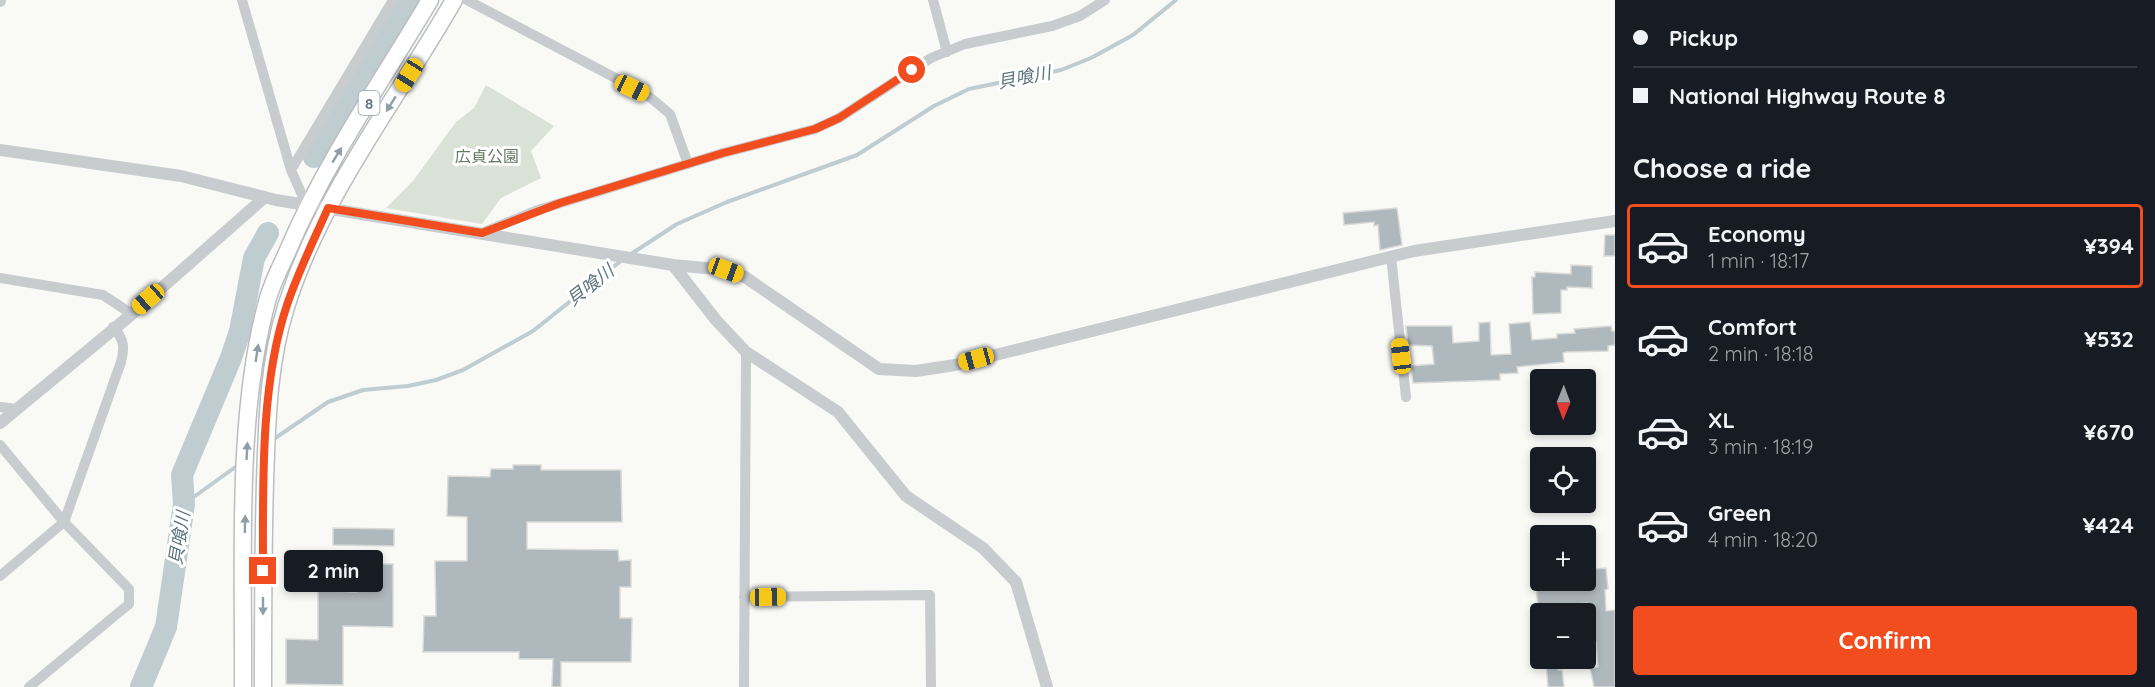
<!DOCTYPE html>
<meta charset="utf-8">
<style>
:root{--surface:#171b24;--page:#242831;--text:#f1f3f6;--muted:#9ea1a6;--line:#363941;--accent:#f14d1e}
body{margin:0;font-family:Quicksand,"Noto Sans JP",sans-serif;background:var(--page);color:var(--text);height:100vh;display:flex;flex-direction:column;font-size:22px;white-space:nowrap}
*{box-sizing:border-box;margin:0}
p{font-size:20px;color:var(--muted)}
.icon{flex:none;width:33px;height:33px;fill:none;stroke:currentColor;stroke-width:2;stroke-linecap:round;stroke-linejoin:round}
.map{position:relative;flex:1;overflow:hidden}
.panel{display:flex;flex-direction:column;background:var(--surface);width:540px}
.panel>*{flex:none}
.guide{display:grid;align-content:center;height:132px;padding:0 18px;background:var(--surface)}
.needle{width:39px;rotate:181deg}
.buttons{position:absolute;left:1530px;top:369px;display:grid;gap:12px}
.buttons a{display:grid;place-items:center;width:66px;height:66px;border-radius:6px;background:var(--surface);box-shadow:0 3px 9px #0003;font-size:30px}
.end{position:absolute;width:27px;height:27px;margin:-14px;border:8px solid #f14d1e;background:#fff;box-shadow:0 0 0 3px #fff}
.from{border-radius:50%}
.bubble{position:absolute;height:42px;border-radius:6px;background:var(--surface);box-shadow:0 3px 9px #0003;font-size:20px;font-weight:800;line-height:42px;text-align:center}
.car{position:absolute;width:18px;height:36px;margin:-18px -9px;border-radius:8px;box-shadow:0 0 4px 2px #0007;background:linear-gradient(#f5c518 24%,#345 0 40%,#f5c518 0 76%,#345 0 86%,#f5c518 0)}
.guide b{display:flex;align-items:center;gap:21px;height:57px;font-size:22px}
.guide b+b{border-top:2px solid var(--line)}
.guide i{width:15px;height:15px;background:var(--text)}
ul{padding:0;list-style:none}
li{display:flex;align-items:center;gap:18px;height:84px;margin:0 12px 9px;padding:0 6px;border:3px solid transparent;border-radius:6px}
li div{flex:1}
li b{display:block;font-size:22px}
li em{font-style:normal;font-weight:800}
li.selected{border-color:var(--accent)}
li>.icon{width:54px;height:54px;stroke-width:1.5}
h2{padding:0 18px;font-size:27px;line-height:72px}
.cta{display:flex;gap:12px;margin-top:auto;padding:12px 18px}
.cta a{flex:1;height:69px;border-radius:6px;background:var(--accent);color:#fff;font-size:24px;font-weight:800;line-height:69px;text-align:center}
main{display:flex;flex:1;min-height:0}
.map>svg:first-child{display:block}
</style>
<main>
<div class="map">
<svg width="1615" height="687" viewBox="0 0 1615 687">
<rect width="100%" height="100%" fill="#f9f9f6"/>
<!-- green -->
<path fill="#dae1d6" d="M486,85L554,126L531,151L541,178L501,198L482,224L386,208L413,181L456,122L474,108Z"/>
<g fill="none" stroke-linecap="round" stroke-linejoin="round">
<!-- stream -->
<path stroke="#bfccd0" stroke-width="4" d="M631,254L677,224L727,202L857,155L934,106L969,89L1061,70L1091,58L1133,35L1176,0
M271,441L328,402L363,390L408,386L436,380L463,370L533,331L622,260
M184,504L241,463"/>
<!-- river -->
<path stroke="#bfccd0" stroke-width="22" d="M314,157L408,0
M141,687L166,627L184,504L182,475L231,358L240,331L254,258L268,233"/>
</g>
<!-- building -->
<path fill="#afb8bd" stroke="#dadad8" stroke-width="1.5" d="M1397,208L1402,245L1380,250L1378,225L1374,226V222L1344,225L1343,213Z
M1605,235H1615V256H1604Z
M1571,265L1592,266V288L1567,287V290H1561V313L1533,314L1532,277H1535V272L1571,274Z
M1490,322L1491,355L1511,354L1509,324L1530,322L1532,340L1557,338V334L1575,333L1574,329L1611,326L1612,331H1615V345L1608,346V351L1566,352L1563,353L1564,362L1517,367L1518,373L1500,374V380L1413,383L1411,366L1434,364L1432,346L1408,345L1406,326H1452L1453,343L1479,341V323Z
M513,465H541V470H621L622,522H527V549L618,550L619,561L631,560V587H620V618H632L631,662H561V687H552L553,659H519V652H423L424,616H436L435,561H467V517L447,516L448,476L490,477L491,469H513Z
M333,528L394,529V546L333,545Z
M371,564H393V627L343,626V685L286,684V639L318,640V577H336V591L356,592V585H370Z
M1606,568L1608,589L1605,590L1606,611L1615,610V687H1594L1590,668L1598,667L1596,642L1587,643V603L1551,607L1552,614H1539L1535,580H1565L1566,587L1586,585V570Z
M1557,661L1558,670H1562L1564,687H1548L1546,662Z"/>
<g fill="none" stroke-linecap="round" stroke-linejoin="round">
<defs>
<path id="trunk" d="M243,687C244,565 235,415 268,298C273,281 282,264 289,248C326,161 382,81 430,0
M263,687C263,619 263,550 265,482C267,423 268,364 286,307C321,195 397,100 454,0"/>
</defs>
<!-- trunk casing -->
<use href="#trunk" stroke="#babec1" stroke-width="19"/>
<!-- minor -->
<path stroke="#c8cccf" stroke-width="10" d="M242,0L291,170L307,206
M467,0L646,94L670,114L688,164
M933,0L947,52
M291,170L393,0
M482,233L538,210L723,153L815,129L839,118L931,58L965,44L1052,26L1080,16L1105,0
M1391,256L1406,397
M0,278L103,295L132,314
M0,407L17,409
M0,445L64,522L129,589V604L29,687
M0,576L64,522L121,362C125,347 124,339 113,327
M744,597L930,595L931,687
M744,687L746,352"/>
<!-- tertiary -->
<path stroke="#c8cccf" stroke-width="12" d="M0,1V0
M0,150L181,176L276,200L673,265L726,270L745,277L879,369L916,371L955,365L1414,251L1615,221
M673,265L716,320L746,352L838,412L906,496L983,548L1016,582L1047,687
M0,423L132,314L265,197"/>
<!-- trunk -->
<use href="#trunk" stroke="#fff" stroke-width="16"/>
</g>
<!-- one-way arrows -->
<defs><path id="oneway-solid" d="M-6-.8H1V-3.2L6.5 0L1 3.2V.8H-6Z" transform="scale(1.5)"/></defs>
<g fill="#909ea8">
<use href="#oneway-solid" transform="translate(391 104) rotate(122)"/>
<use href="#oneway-solid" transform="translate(337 155) rotate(-59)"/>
<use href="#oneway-solid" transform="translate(257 353) rotate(-81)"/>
<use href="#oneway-solid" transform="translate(247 451) rotate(-87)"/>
<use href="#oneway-solid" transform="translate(245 524) rotate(-89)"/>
<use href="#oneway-solid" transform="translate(263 606) rotate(90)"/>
</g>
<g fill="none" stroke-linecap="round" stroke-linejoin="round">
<!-- route -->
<path stroke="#f14d1e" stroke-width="8" d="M263,571C263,488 260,384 287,305C298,272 314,240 328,208L482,233L560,203L723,153L815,129L839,118L912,70"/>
</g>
<g text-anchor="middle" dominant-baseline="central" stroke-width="6" stroke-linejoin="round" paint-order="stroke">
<!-- shield labels -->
<rect fill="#fff" stroke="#909ea8" stroke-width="1.5" x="358.5" y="91" width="21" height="24" rx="4.5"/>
<g font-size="15" font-weight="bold" fill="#617583">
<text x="369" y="103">8</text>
</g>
<!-- park labels -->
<g font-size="16" fill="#667a61" stroke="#fff">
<text x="487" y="156">広貞公園</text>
</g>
<!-- water labels -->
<g font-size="18" font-style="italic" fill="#5c757d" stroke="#fff">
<text transform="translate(1024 77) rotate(-11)">貝喰川</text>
<text transform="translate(590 285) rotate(-38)">貝喰川</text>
<text transform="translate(179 538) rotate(-81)">貝喰川</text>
</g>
</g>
</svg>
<div class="buttons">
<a><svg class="needle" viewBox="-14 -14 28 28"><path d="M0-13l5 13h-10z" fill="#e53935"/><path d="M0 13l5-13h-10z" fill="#9ea1a6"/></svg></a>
<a><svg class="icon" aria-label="locate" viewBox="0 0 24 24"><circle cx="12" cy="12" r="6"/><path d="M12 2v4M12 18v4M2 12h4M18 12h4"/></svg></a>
<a>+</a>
<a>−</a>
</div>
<i class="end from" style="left:912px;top:70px"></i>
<i class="end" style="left:263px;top:571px"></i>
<div class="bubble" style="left:284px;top:550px;width:99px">2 min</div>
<i class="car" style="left:409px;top:75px;rotate:212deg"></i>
<i class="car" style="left:632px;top:88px;rotate:115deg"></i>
<i class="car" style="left:726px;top:270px;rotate:110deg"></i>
<i class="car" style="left:148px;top:299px;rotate:229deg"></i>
<i class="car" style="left:1401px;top:356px;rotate:353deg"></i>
<i class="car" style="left:976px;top:359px;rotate:255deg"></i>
<i class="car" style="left:768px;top:597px;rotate:89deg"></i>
</div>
<section class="panel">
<div class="guide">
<b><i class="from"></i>Pickup</b>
<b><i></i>National Highway Route 8</b>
</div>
<h2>Choose a ride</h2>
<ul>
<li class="selected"><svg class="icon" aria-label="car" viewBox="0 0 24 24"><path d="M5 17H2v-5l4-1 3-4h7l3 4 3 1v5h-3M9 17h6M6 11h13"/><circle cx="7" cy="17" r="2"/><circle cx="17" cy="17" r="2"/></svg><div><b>Economy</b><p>1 min · 18:17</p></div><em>¥394</em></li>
<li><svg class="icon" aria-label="car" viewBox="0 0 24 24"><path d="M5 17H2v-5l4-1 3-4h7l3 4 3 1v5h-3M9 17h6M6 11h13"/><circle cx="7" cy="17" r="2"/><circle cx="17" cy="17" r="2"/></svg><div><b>Comfort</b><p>2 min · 18:18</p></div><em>¥532</em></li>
<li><svg class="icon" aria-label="car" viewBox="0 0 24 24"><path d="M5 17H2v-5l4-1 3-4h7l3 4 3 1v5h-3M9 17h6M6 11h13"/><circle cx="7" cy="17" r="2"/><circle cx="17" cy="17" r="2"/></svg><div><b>XL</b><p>3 min · 18:19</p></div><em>¥670</em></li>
<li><svg class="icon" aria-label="car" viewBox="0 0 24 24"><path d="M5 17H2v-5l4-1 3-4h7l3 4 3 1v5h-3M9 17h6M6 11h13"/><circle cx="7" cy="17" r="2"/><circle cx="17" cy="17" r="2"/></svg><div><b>Green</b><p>4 min · 18:20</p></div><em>¥424</em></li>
</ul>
<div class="cta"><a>Confirm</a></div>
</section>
</main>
